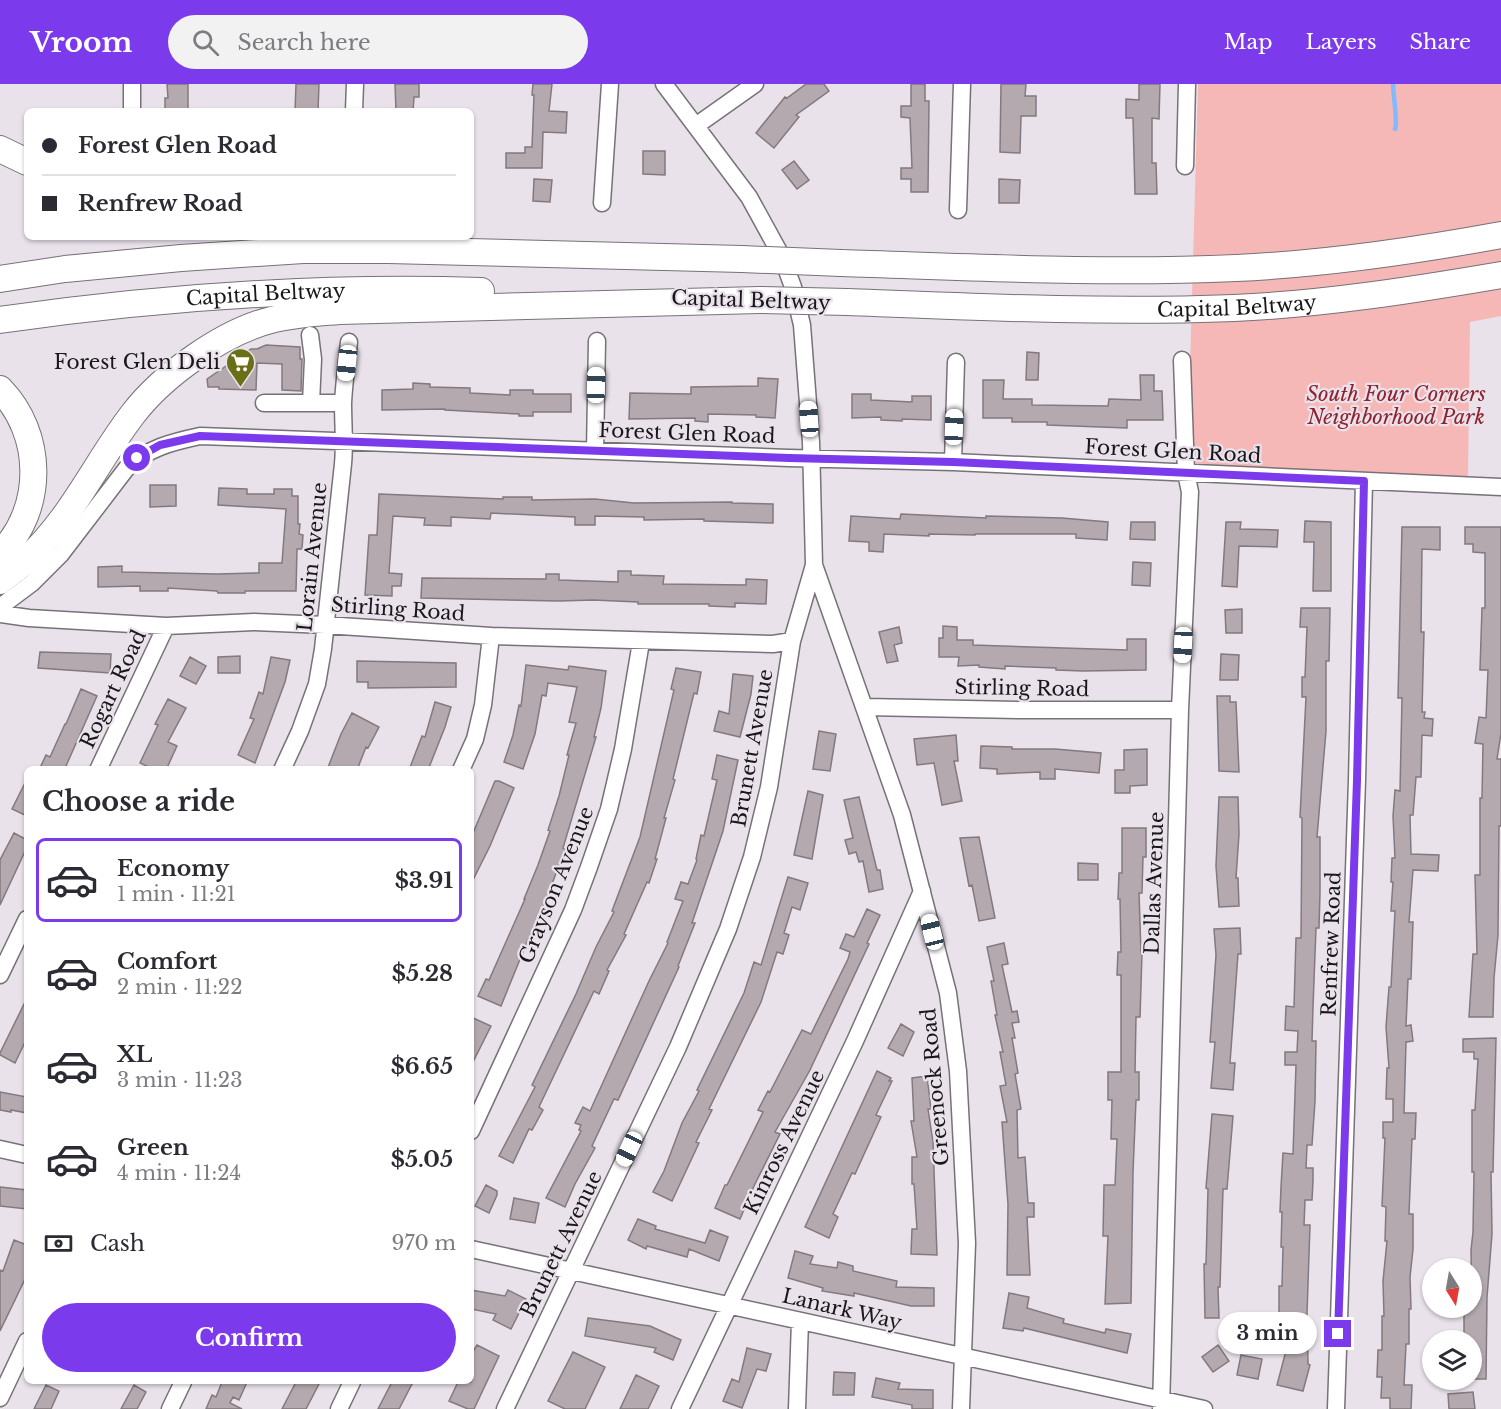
<!DOCTYPE html>
<meta charset="utf-8">
<style>
:root{--surface:#fff;--page:#f2f2f3;--text:#2b2b33;--muted:#7c7c81;--line:#e1e1e2;--accent:#7c3aed}
body{margin:0;font-family:"Libre Baskerville",serif;background:var(--page);color:var(--text);height:100vh;display:flex;flex-direction:column;font-size:22px;white-space:nowrap}
*{box-sizing:border-box;margin:0}
p{font-size:20px;color:var(--muted)}
.icon{flex:none;width:33px;height:33px;fill:none;stroke:currentColor;stroke-width:2;stroke-linecap:round;stroke-linejoin:round}
.map{position:relative;flex:1;overflow:hidden}
.side{position:absolute;left:24px;top:682px;width:450px;height:618px;display:flex;flex-direction:column;background:var(--surface);border-radius:9px;box-shadow:0 2px 4px #0004}
.side>*{flex:none}
.top-card{position:absolute;left:24px;top:24px;width:450px;height:132px;border-radius:9px;box-shadow:0 2px 4px #0004;display:grid;align-content:center;height:132px;padding:0 18px;background:var(--surface)}
.needle{width:39px;rotate:169deg}
.fabs{position:absolute;left:1422px;top:1174px;display:grid;gap:12px}
.fabs a{display:grid;place-items:center;width:60px;height:60px;border-radius:50%;background:var(--surface);box-shadow:0 2px 4px #0004;font-size:30px}
.end{position:absolute;width:27px;height:27px;margin:-14px;border:8px solid #7c3aed;background:#fff;box-shadow:0 0 0 3px #fff}
.from{border-radius:50%}
.bubble{position:absolute;height:42px;border-radius:21px;background:var(--surface);box-shadow:0 2px 4px #0004;font-size:20px;font-weight:800;line-height:42px;text-align:center}
.car{position:absolute;width:18px;height:36px;margin:-18px -9px;border-radius:8px;box-shadow:0 0 4px 2px #0007;background:linear-gradient(#fff 24%,#345 0 40%,#fff 0 76%,#345 0 86%,#fff 0)}
.top-card b{display:flex;align-items:center;gap:21px;height:57px;font-size:22px}
.top-card b+b{border-top:2px solid var(--line)}
.top-card i{width:15px;height:15px;background:var(--text)}
ul{padding:0;list-style:none}
li{display:flex;align-items:center;gap:18px;height:84px;margin:0 12px 9px;padding:0 6px;border:3px solid transparent;border-radius:9px}
li div{flex:1}
li b{display:block;font-size:22px}
li em{font-style:normal;font-weight:800}
li.active{border-color:var(--accent)}
li>.icon{width:54px;height:54px;stroke-width:1.5}
h2{padding:0 18px;font-size:27px;line-height:72px}
.pay{display:flex;align-items:center;gap:15px;height:66px;padding:0 18px;font-size:22px}
.pay p{margin-inline-start:auto}
.action{display:flex;gap:12px;margin-top:auto;padding:12px 18px}
.action a{flex:1;height:69px;border-radius:36px;background:var(--accent);color:#fff;font-size:24px;font-weight:800;line-height:69px;text-align:center}
header{display:flex;align-items:center;gap:36px;box-sizing:border-box;height:84px;padding:0 30px;background:var(--accent);color:#fff}
header strong{font-size:28px}
nav{display:flex;gap:33px;margin-inline-start:auto;font-size:21px}
.search{width:420px;height:54px;background:var(--page);display:flex;align-items:center;gap:15px;box-sizing:border-box;padding:0 21px;border-radius:33px;color:var(--muted);font-size:22px}
.map>svg:first-child{display:block}
</style>
<header>
<strong>Vroom</strong>
<div class="search"><svg class="icon" aria-label="search" viewBox="0 0 24 24"><circle cx="10" cy="10" r="6"/><path d="M15 15l6 6"/></svg>Search here</div>
<nav><a>Map</a><a>Layers</a><a>Share</a></nav>
</header>
<div class="map">
<svg width="1501" height="1325" viewBox="0 0 1501 1325">
<rect width="100%" height="100%" fill="#e9e2eb"/>
<!-- green -->
<path fill="#f6b8b6" d="M1198,0H1501V232L1470,238L1468,394L1187,389Z"/>
<g fill="none" stroke-linecap="round" stroke-linejoin="round">
<!-- stream -->
<path stroke="#83b9ff" stroke-width="4.5" d="M1393,0C1393,10 1398,40 1395,45"/>
</g>
<!-- building -->
<path fill="#b4a9ae" stroke="#83797e" stroke-width="1.5" d="M167,0H188V27H165V14H168Z
M296,0H319L318,27H295Z
M395,0H419V13H414L413,27H396Z
M533,0H552L549,27L567,28L566,49L543,48L542,84H506V69H525V63H532L534,11H532Z
M806,0H824L829,7L796,31L799,33L774,64L756,49L785,13L787,14Z
M911,0H925V17H929L928,108H911V95H901V84H912L910,34L901,33V22H911Z
M1001,0H1026L1025,12H1036V32H1021L1020,69L1000,68Z
M1139,0H1160L1159,35L1152,34V79H1156L1157,110H1135L1133,34H1126V15L1139,16Z
M643,67H665V91L643,90Z
M794,77L809,96L797,105L782,86Z
M534,95L552,96L550,118L533,117Z
M999,95L1020,96L1019,119H999Z
M266,261L300,263V275H302L301,307L282,306V280L257,279L256,306L219,305V303H208L207,295L251,265H257Z
M1027,268L1039,269L1038,296H1026Z
M1140,291H1154V307H1162L1163,336H1127V344L1047,341V338H1012V334H983V296H1004L1003,315H1032V321L1108,322L1109,315L1141,316Z
M758,294L778,295L775,334L756,333V331L708,330V338L695,337V334L629,335L630,309L691,310V303L758,302Z
M413,299L430,300V303L470,304V309L510,311V306H533V310H571V328H533V332H519V330L445,326V325L382,326V306L413,305Z
M852,310H871V316L912,318V312H931V336L902,335V337L881,336V333L852,334Z
M150,401H176V422L150,423Z
M219,404L247,405V410H274V405H292V412H298V440H300L299,450L303,451L302,465H297L296,507H245V509H218L217,507L168,504V507H140V502L98,503V483L122,482V488L217,490L259,489V479H282L286,425L218,421Z
M379,410L503,415V413H532V416L595,415L634,419L732,418V419L773,420V439L704,437V435L644,436V433L595,432V441H575V433L491,429L490,435L451,433V442L424,441L425,434L393,432L389,489L402,490L401,502H392V512L365,511L369,451H377Z
M901,430L986,434V432L1062,434L1108,438L1107,456L1076,454V450H975V451L929,450V452L884,450L883,468L869,467V458L849,457L851,432L900,435Z
M1305,437L1331,438V507H1313L1314,458H1304Z
M1131,438H1155V456L1130,455Z
M1226,438H1241L1240,445L1278,446L1277,463L1239,462L1237,503L1222,502Z
M1402,443H1440V466L1422,465L1421,548H1424L1422,628H1425L1424,634L1433,635L1432,652L1422,651L1421,693H1416L1413,731H1410L1411,770L1439,771L1438,787L1413,786L1409,838H1413L1411,895H1408L1406,942L1411,941L1413,957L1406,958L1404,1029H1416L1415,1055H1412L1409,1130H1413V1165L1410,1193L1411,1225H1409V1260H1406L1404,1301H1412L1411,1325H1390V1314H1381L1382,1293H1377L1378,1266H1382V1232H1384L1383,1197L1387,1157H1385L1386,1123L1382,1122L1385,1054H1383V1038H1393V1015H1386L1387,984H1389L1386,943L1389,903H1391L1395,827H1391L1393,798H1391L1392,774H1395L1393,732L1395,706L1400,707L1402,614H1398Z
M1465,443H1501V649L1497,675H1501V742H1499L1498,851L1494,894L1493,933H1469L1473,870H1477L1475,791H1480V714H1482L1483,660L1475,659L1479,633L1486,634L1488,586H1480L1482,524H1485V469L1473,468V460H1465Z
M1133,478L1151,479L1150,502L1132,501Z
M618,487H631V491L664,492L663,500L746,501V495L767,496L766,520L735,519V523L709,522V520H638V518L593,516L559,517L421,514L422,494L546,495V490H559V496L618,498Z
M1301,524H1330L1329,577H1326V647L1317,753H1320V809L1319,844H1316L1313,923L1312,957H1316L1315,1017L1312,1061H1307L1306,1084H1313V1097L1312,1116H1305L1304,1141H1310L1307,1229L1308,1280L1310,1281L1303,1307L1277,1301L1287,1263H1281L1279,1229V1202H1282L1283,1163H1281L1282,1128H1280L1281,1103L1283,1069L1293,1070L1296,981H1285V968H1297L1298,947L1285,946L1286,922L1294,923L1296,854H1301L1302,734L1300,733L1306,613H1302V593H1305L1307,543H1300Z
M1242,525V549H1226L1225,526Z
M943,542L957,543V556H973V561L1127,566V555H1146V586L1083,587L1056,586V584L1005,582V585L979,583V581L958,582L959,573H939V554H943Z
M899,543L902,559L894,561L898,577L887,579L879,548Z
M40,568L111,570L110,589L38,584Z
M1221,570L1239,571L1238,596H1220Z
M240,572V589H218V573Z
M190,573L206,582L196,600L180,592Z
M271,573L290,576L285,598L255,679L238,671L254,635L250,634L259,608L263,610Z
M357,577L456,579V603L368,604V598H357Z
M526,581L568,586L569,582L606,587L601,624L594,653H596L563,764L565,765L539,835L527,858L501,922L478,912L486,895L489,896L525,815H524L538,781L550,747L548,746L559,712L569,671H567L576,639L569,638L577,603L548,599L546,612L542,611L535,650L523,685L504,678L513,651L519,621L521,622Z
M676,584L701,588L697,610L694,609L673,695L675,696L664,734H666L655,775H657L649,799L647,798L624,850L626,851L607,886L609,887L599,910L594,907L539,1023L543,1026L532,1046L529,1045L513,1079L499,1072L535,1003L532,1001L576,910L596,863L614,828L612,827L640,753L674,606L671,605Z
M733,590L753,592L751,610L740,653L714,647L719,627L729,630Z
M81,605L97,612L66,682L72,686H39L46,671L50,673L65,640H66Z
M1217,612H1230V618H1236L1239,688L1219,687Z
M168,615L186,624L168,658L177,662L166,686H155L140,679L158,641L155,640Z
M435,618L451,623L445,643L428,686H409L422,652L425,653Z
M352,629L379,643L368,664L366,663L357,686H327L341,650Z
M819,647L836,650L830,687L813,685Z
M956,651L958,677H954L962,717L942,721L934,679L917,681L914,655Z
M981,662L1012,663V665H1055L1101,669L1099,689L1055,685V695H1040V688L997,690V685L980,684Z
M1147,665V701L1130,702V709H1115V686H1124V666Z
M717,671L738,676L723,747L692,839H695L678,882L679,883L618,1016L614,1015L592,1062L595,1064L575,1100L565,1123L546,1114L581,1047L579,1046L581,1041L575,1039L583,1023L590,1027L649,897L668,859L667,858L683,817L675,815L681,798L688,800L697,776L696,775L701,751L704,752L717,696L712,695Z
M27,695V732L12,725Z
M495,697H499L514,704L490,762L471,800V754Z
M808,707L823,711L812,775L794,771Z
M859,713L877,786H880L883,805L869,808L863,777L859,778L856,768L849,770L845,756L853,754L844,716Z
M1219,713H1238L1239,750L1236,794H1238L1239,822L1219,823L1216,782Z
M1122,744H1146V773H1143L1142,809H1139L1141,869H1142L1140,933H1136L1135,988H1139V1016H1136L1133,1088L1131,1219L1105,1220L1108,1152H1103L1104,1101H1115L1117,1055H1111L1112,1016H1108V988H1121V891H1117L1118,868H1121L1120,815H1118L1119,789H1122Z
M14,749L27,756V763L0,821V776Z
M979,753L995,834L979,837L972,801L969,802L960,754Z
M1078,779L1098,780V796H1078Z
M788,793L808,799L800,826L792,823L784,849L789,851L783,870L777,868L761,918L709,1025L712,1026L696,1058L699,1059L672,1117L653,1108L664,1087L682,1039L699,1007L697,1006L744,909L754,878L761,881Z
M867,825L880,831L867,859L869,860L810,986L775,1048L780,1050L754,1102L740,1135L715,1124L725,1101H727L763,1028L758,1026L768,1007L770,1008L802,946L811,950L848,875L850,868L840,864L846,850L854,853Z
M1240,844L1241,870H1238L1230,979H1235L1233,1006L1211,1004L1215,958H1210L1216,871L1214,845Z
M1004,859L1008,880L1002,881L1012,928L1017,927L1019,938L1012,939L1015,954H1012L1018,989L1015,990L1021,1025L1017,1026L1018,1074L1025,1073L1028,1119H1034V1133H1027L1030,1191H1007L1008,1120L1002,1038H1007L1000,1002L1006,1001L1000,968H1003L995,931H997L991,897H994L987,863Z
M27,914V954L15,979L0,971V969Z
M471,933L491,942L471,982Z
M901,940L914,948L903,972L888,964Z
M1496,954L1493,1088H1491L1492,1150L1487,1213L1486,1295H1472V1255H1464V1224H1472L1471,1166L1473,1148L1474,1088H1472V1026H1475L1478,975H1474V968H1463V955Z
M877,987L891,994L889,997H892L876,1031L881,1033L855,1090L852,1089L833,1130L838,1133L829,1154L805,1143Z
M927,992L931,1025H928L933,1058L937,1171L911,1170L912,1145H917L914,1100H912V1073H917L911,1037H914L912,994Z
M0,1008L27,1013V1029L11,1026V1028L0,1026Z
M1212,1030L1233,1032L1227,1105H1223L1220,1203H1218L1219,1234H1205L1204,1180H1206L1208,1105L1206,1104Z
M486,1101L497,1107V1111L489,1129L475,1122Z
M0,1103L27,1106V1125L0,1122Z
M514,1114L539,1119L535,1139L510,1135Z
M638,1135L656,1142L655,1145L705,1159L710,1146L728,1153L719,1177L689,1165L687,1173L647,1162L646,1165L628,1156Z
M14,1156L27,1161V1191L0,1247V1186L3,1187Z
M795,1167L813,1172L810,1180L837,1184L838,1178L853,1182V1187L897,1197L896,1203L934,1204V1222H911L854,1209V1212L822,1207L823,1204L788,1194Z
M471,1206L505,1212L508,1206L526,1215L511,1245L493,1236L496,1230L471,1225Z
M1009,1209L1029,1213L1027,1224L1064,1235L1063,1239L1105,1249L1106,1245L1131,1250L1127,1269L1024,1244L1023,1247L1003,1244Z
M588,1234L650,1242L681,1256L673,1276L654,1268L656,1264L585,1252Z
M477,1261L499,1272L474,1325H468L449,1317L458,1298H471V1271Z
M1218,1261L1229,1277L1213,1288L1202,1273Z
M747,1264L771,1270L766,1287L757,1285L742,1324L723,1317L732,1295L739,1298Z
M573,1268L605,1283L585,1325H565L548,1317Z
M1241,1271L1262,1275L1258,1295L1237,1291Z
M834,1288L855,1289L854,1311H833Z
M636,1291L659,1302L648,1325H620Z
M876,1294L900,1299L898,1305L933,1306V1325H912V1321L872,1313Z
M222,1298H247L239,1316L233,1313L230,1319L242,1325H206L212,1311L216,1313Z
M296,1298H320L306,1325H282Z
M392,1298H413L399,1325H378Z
M46,1301L59,1307L51,1325H34Z
M134,1301L146,1308L137,1325H121Z
M1473,1308L1475,1325H1449L1448,1310Z"/>
<g fill="none" stroke-linecap="round" stroke-linejoin="round">
<defs>
<path id="minor" d="M132,27V0
M354,27L355,0
M697,41L755,0
M1185,82L1187,0
M602,119L610,0
M958,126L962,0
M310,251L313,275L311,319
M264,319H343
M595,367L597,257
M953,378L956,278
M814,481L902,731L948,909L958,987L967,1159L961,1325
M0,523L32,499L61,470L126,385C147,364 172,358 200,352L789,374L953,378L1501,403
M0,530L29,534L166,542L254,538L325,541L491,552L773,560L792,557
M865,623L1020,626H1180
M98,686L166,542
M282,686L300,647L317,600L323,565L343,380C345,359 343,340 343,319C344,299 347,278 349,258
M461,686L475,655L483,621L491,552
M0,891L27,835
M471,1047L573,826L589,783L609,725L623,665L641,558
M0,1065L27,1071
M471,1165L1204,1325
M0,1314L27,1257
M170,1325L183,1298
M339,1325L352,1298
M505,1325L678,963L728,845L752,773L769,703L792,557L814,481L811,358L802,241L793,203L782,173L749,113L664,0
M680,1325L855,957L922,807
M797,1325L800,1237
M1161,1325L1180,626L1190,408L1186,389L1182,276
M1336,1325L1357,696L1364,397"/>
<g id="highway">
<path d="M0,65L27,78"/>
<path d="M841,179C972,183 1104,190 1236,184C1324,180 1414,167 1501,151"/>
<path d="M0,195L65,185L181,174L303,166H388L742,175"/>
<path id="s1" d="M847,218C976,223 1105,229 1234,224C1324,220 1413,206 1501,191"/>
<path id="s2" d="M0,236C160,213 320,202 481,207"/>
<path d="M0,305C44,350 45,425 0,470"/>
<path d="M0,497C8,490 18,484 25,477C71,436 96,378 133,330C163,291 223,248 271,236C294,230 316,229 339,227L760,216"/>
</g>
</defs>
<!-- minor casing -->
<use href="#minor" stroke="#777178" stroke-width="19"/>
<!-- highway casing -->
<use href="#highway" stroke="#777178" stroke-width="28"/>
<!-- minor -->
<use href="#minor" stroke="#fff" stroke-width="16"/>
<!-- highway -->
<use href="#highway" stroke="#fff" stroke-width="26"/>
<defs>
<path id="highway-bridge" d="M742,175L841,179
M760,216L847,218"/>
</defs>
<!-- highway-bridge casing -->
<use href="#highway-bridge" stroke="#777178" stroke-width="28" stroke-linecap="butt"/>
<!-- highway-bridge -->
<use href="#highway-bridge" stroke="#fff" stroke-width="26"/>
</g>
<g fill="none" stroke-linecap="round" stroke-linejoin="round">
<!-- route -->
<path stroke="#7c3aed" stroke-width="8" d="M137,374L160,361L200,352L789,374L953,378L1364,397L1357,696L1338,1250"/>
</g>
<!-- icons -->
<defs>
<symbol id="supermarket-pin" viewBox="-11 -11 22 30"><path d="M0 17L-7.5 6A9.5 9.5 0 1 1 7.5 6Z" fill="#696f16" stroke="#e9e2eb"/><path d="M-6-5.5h2.5l.6 2H6L4.5 2H-2.5L-4.4-4H-6ZM-1.5 3.2a1.3 1.3 0 1 0 .1 0ZM3 3.2a1.3 1.3 0 1 0 .1 0Z" fill="#fff"/></symbol>
</defs>
<g fill-rule="evenodd">
<use href="#supermarket-pin" x="224" y="262" width="33" height="45"/>
</g>
<g text-anchor="middle" dominant-baseline="central" stroke-width="4.5" stroke-linejoin="round" paint-order="stroke">
<!-- street labels -->
<g font-size="20" fill="#19171a" stroke="#e9e2eb">
<text stroke="none"><textPath href="#s2" startOffset="267">Capital Beltway</textPath></text>
<text transform="translate(751 216) rotate(2)">Capital Beltway</text>
<text stroke="none"><textPath href="#s1" startOffset="390">Capital Beltway</textPath></text>
<text transform="translate(687 349) rotate(2)">Forest Glen Road</text>
<text transform="translate(1173 367) rotate(3)">Forest Glen Road</text>
<text transform="translate(312 473) rotate(-84)">Lorain Avenue</text>
<text transform="translate(398 525) rotate(4)">Stirling Road</text>
<text transform="translate(1022 604) rotate(1)">Stirling Road</text>
<text transform="translate(113 605) rotate(-65)">Rogart Road</text>
<text transform="translate(752 664) rotate(-80)">Brunett Avenue</text>
<text transform="translate(1154 799) rotate(-88)">Dallas Avenue</text>
<text transform="translate(556 801) rotate(-68)">Grayson Avenue</text>
<text transform="translate(1331 860) rotate(-88)">Renfrew Road</text>
<text transform="translate(935 1003) rotate(-95)">Greenock Road</text>
<text transform="translate(784 1058) rotate(-64)">Kinross Avenue</text>
<text transform="translate(561 1160) rotate(-64)">Brunett Avenue</text>
<text transform="translate(842 1225) rotate(13)">Lanark Way</text>
</g>
<!-- poi labels -->
<g font-size="20" fill="#19171a" stroke="#e9e2eb" text-anchor="end">
<text x="220" y="278">Forest Glen Deli</text>
</g>
<!-- park labels -->
<g font-size="20" font-style="italic" fill="#90212d" stroke="#e9e2eb">
<text x="1396" y="310">South Four Corners<tspan x="1396" dy="23">Neighborhood Park</tspan></text>
</g>
</g>
</svg>
<div class="fabs">
<a><svg class="needle" viewBox="-14 -14 28 28"><path d="M0-13l5 13h-10z" fill="#e53935"/><path d="M0 13l5-13h-10z" fill="#7c7c81"/></svg></a>
<a><svg class="icon" aria-label="layers" viewBox="0 0 24 24"><path d="M12 4l9 5-9 5-9-5zM3 14l9 5 9-5"/></svg></a>
</div>
<i class="end from" style="left:137px;top:374px"></i>
<i class="end" style="left:1338px;top:1250px"></i>
<div class="bubble" style="left:1218px;top:1228px;width:99px">3 min</div>
<i class="car" style="left:347px;top:279px;rotate:186deg"></i>
<i class="car" style="left:596px;top:301px;rotate:1deg"></i>
<i class="car" style="left:809px;top:335px;rotate:356deg"></i>
<i class="car" style="left:954px;top:343px;rotate:2deg"></i>
<i class="car" style="left:1183px;top:561px;rotate:183deg"></i>
<i class="car" style="left:932px;top:848px;rotate:346deg"></i>
<i class="car" style="left:629px;top:1065px;rotate:205deg"></i>
<div class="top-card">
<b><i class="from"></i>Forest Glen Road</b>
<b><i></i>Renfrew Road</b>
</div>
<section class="side">
<h2>Choose a ride</h2>
<ul>
<li class="active"><svg class="icon" aria-label="car" viewBox="0 0 24 24"><path d="M5 17H2v-5l4-1 3-4h7l3 4 3 1v5h-3M9 17h6M6 11h13"/><circle cx="7" cy="17" r="2"/><circle cx="17" cy="17" r="2"/></svg><div><b>Economy</b><p>1 min · 11:21</p></div><em>$3.91</em></li>
<li><svg class="icon" aria-label="car" viewBox="0 0 24 24"><path d="M5 17H2v-5l4-1 3-4h7l3 4 3 1v5h-3M9 17h6M6 11h13"/><circle cx="7" cy="17" r="2"/><circle cx="17" cy="17" r="2"/></svg><div><b>Comfort</b><p>2 min · 11:22</p></div><em>$5.28</em></li>
<li><svg class="icon" aria-label="car" viewBox="0 0 24 24"><path d="M5 17H2v-5l4-1 3-4h7l3 4 3 1v5h-3M9 17h6M6 11h13"/><circle cx="7" cy="17" r="2"/><circle cx="17" cy="17" r="2"/></svg><div><b>XL</b><p>3 min · 11:23</p></div><em>$6.65</em></li>
<li><svg class="icon" aria-label="car" viewBox="0 0 24 24"><path d="M5 17H2v-5l4-1 3-4h7l3 4 3 1v5h-3M9 17h6M6 11h13"/><circle cx="7" cy="17" r="2"/><circle cx="17" cy="17" r="2"/></svg><div><b>Green</b><p>4 min · 11:24</p></div><em>$5.05</em></li>
</ul>
<div class="pay"><svg class="icon" aria-label="cash" viewBox="0 0 24 24"><path d="M3 7h18v10H3z"/><circle cx="12" cy="12" r="2"/></svg>Cash<p>970 m</p></div>
<div class="action"><a>Confirm</a></div>
</section>
</div>
